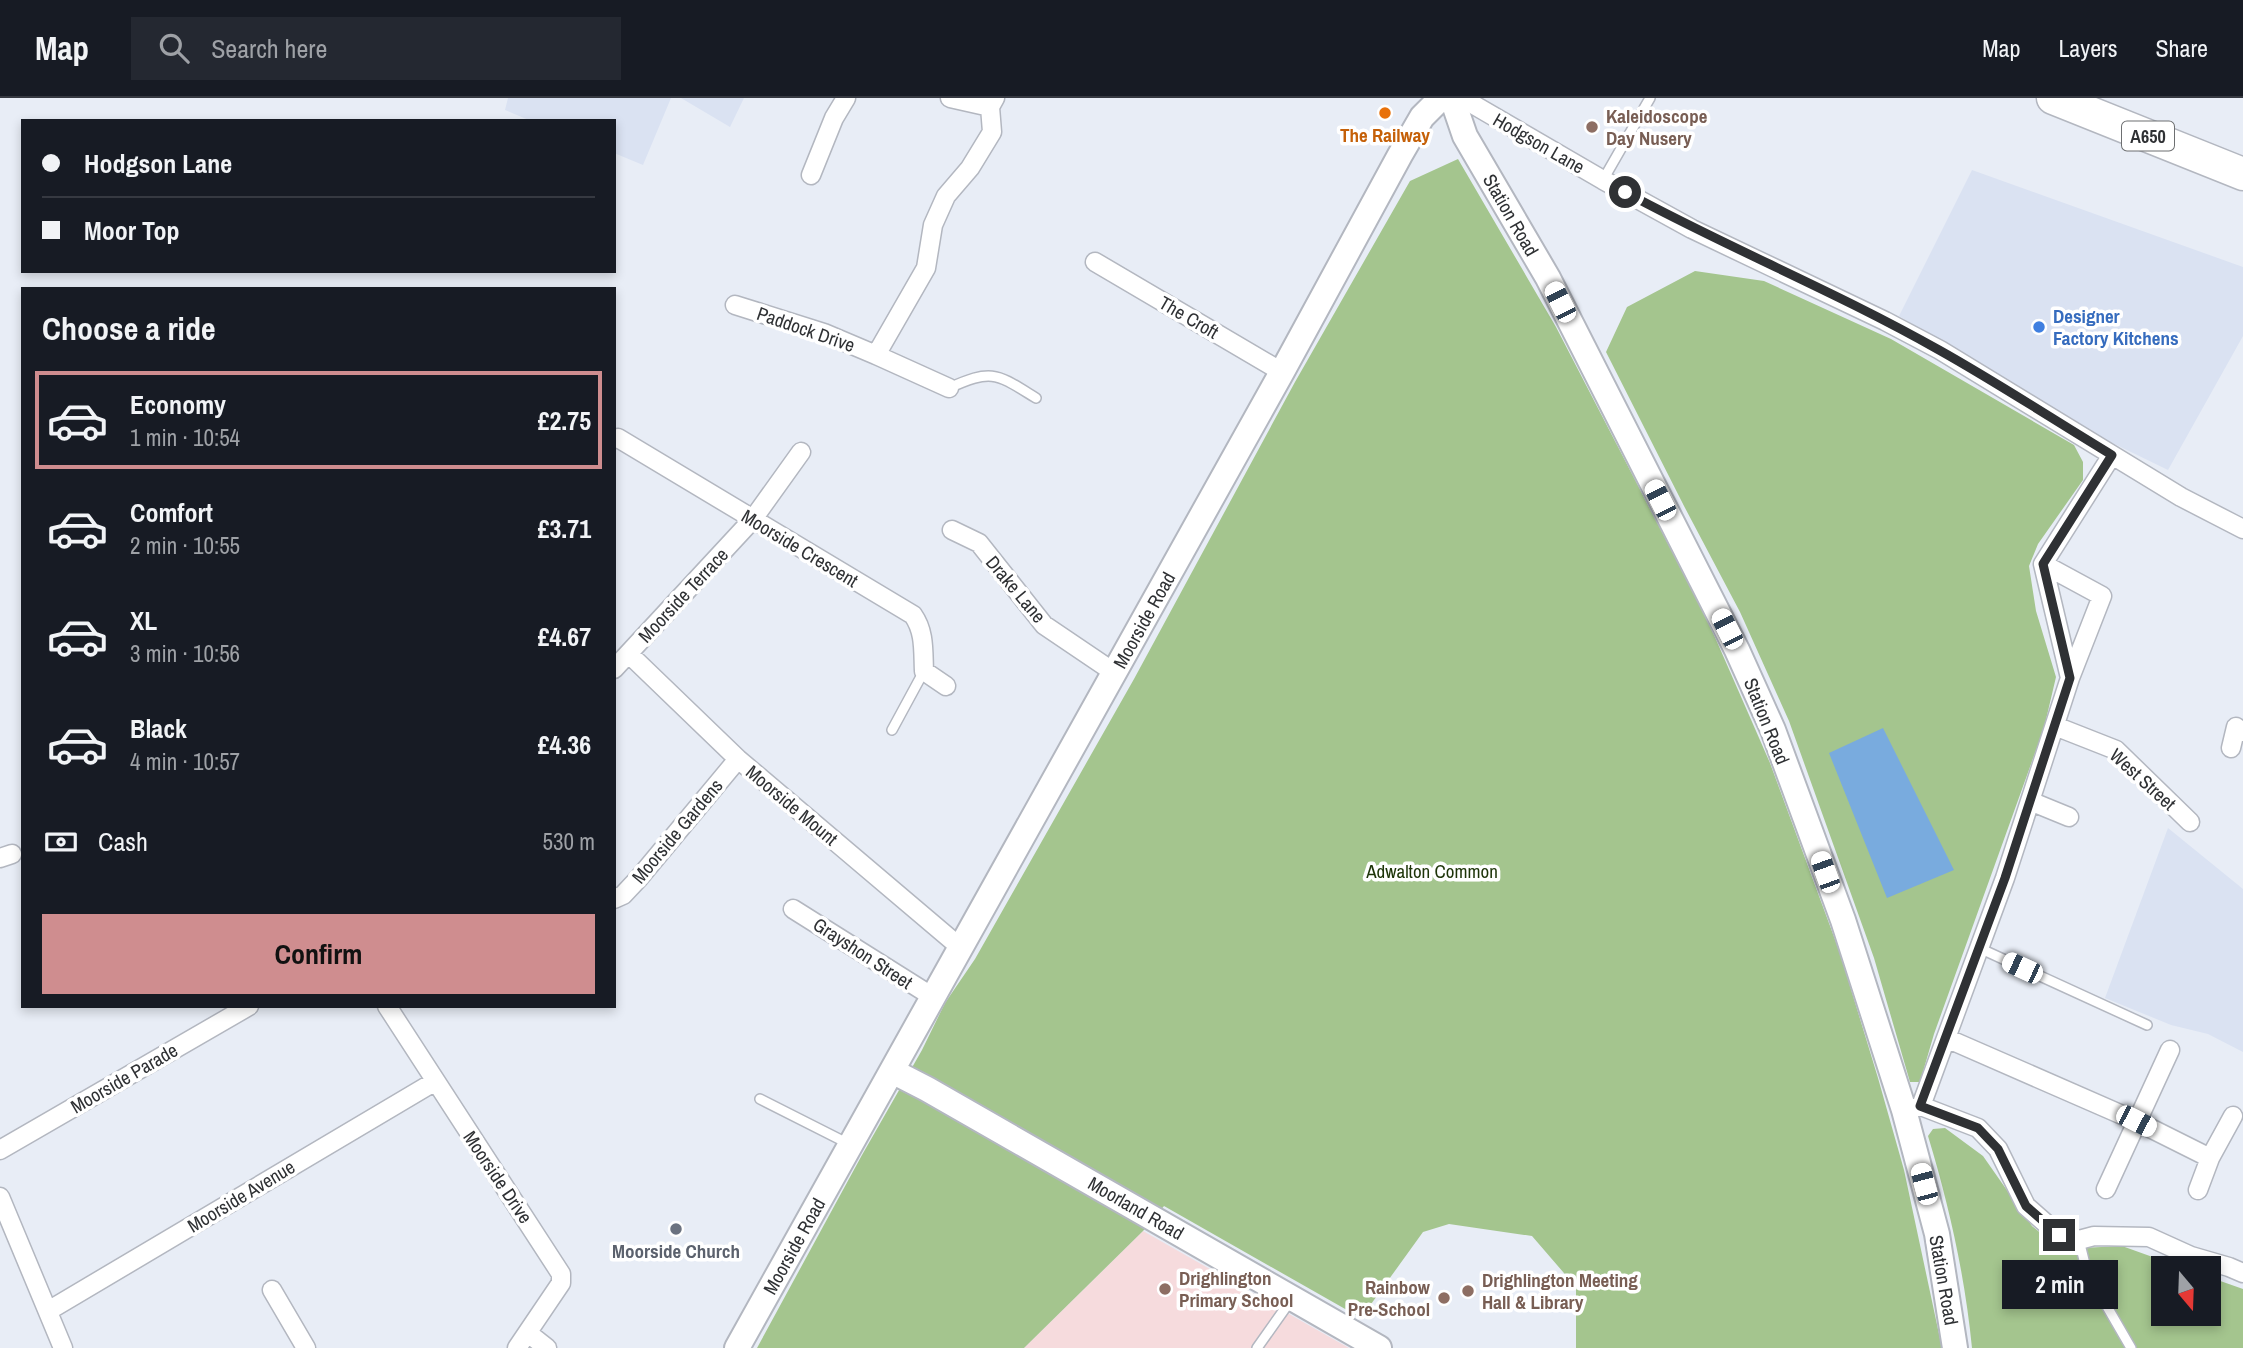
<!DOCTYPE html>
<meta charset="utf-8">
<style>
:root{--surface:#171b24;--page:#242831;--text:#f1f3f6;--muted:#9ea1a6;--line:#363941;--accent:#cf8d8f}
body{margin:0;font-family:"Archivo Narrow",sans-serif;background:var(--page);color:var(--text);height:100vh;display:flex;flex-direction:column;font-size:26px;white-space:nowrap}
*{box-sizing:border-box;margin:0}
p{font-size:23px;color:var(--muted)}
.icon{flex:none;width:38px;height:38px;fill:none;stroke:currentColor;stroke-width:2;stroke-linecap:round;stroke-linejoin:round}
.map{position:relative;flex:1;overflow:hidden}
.details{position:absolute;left:21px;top:189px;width:595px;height:721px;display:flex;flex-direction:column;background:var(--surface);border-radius:0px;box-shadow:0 4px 10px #0003}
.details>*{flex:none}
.banner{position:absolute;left:21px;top:21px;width:595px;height:154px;border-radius:0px;box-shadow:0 4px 10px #0003;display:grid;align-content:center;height:154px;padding:0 21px;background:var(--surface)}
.needle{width:46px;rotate:161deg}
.buttons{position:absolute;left:2151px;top:1158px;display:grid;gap:14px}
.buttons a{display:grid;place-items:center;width:70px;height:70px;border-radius:0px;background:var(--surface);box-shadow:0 4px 10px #0003;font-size:35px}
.end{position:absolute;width:32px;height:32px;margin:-16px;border:9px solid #2f3134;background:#fff;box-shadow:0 0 0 4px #fff}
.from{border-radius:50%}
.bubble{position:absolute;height:49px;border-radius:0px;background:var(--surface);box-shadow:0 4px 10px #0003;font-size:23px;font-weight:700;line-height:49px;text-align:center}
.car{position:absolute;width:21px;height:42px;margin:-21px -10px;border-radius:9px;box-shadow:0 0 5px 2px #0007;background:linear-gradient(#fff 24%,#345 0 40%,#fff 0 76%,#345 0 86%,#fff 0)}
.banner b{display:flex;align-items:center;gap:24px;height:66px;font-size:26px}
.banner b+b{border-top:2px solid var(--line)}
.banner i{width:18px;height:18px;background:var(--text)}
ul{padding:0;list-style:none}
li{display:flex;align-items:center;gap:21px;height:98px;margin:0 14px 10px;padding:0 7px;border:4px solid transparent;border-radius:0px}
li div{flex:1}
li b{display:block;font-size:26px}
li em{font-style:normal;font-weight:700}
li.current{border-color:var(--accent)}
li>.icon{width:63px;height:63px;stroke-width:1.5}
h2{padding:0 21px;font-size:32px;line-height:84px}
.pay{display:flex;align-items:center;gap:18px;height:77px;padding:0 21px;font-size:26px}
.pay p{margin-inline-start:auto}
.button{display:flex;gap:14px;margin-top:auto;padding:14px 21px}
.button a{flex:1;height:80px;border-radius:0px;background:var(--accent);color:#111;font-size:28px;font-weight:700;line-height:80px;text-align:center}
header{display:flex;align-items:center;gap:42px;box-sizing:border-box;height:98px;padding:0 35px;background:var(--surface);border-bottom:2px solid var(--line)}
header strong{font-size:33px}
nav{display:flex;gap:38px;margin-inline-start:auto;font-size:24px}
.search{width:490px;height:63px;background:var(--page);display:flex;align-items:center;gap:18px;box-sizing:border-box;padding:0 24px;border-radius:0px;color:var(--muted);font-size:26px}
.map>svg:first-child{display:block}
</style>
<header>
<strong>Map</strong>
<div class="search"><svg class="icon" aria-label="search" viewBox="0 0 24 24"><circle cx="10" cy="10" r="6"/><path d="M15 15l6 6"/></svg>Search here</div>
<nav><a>Map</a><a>Layers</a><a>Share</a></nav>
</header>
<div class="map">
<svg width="2243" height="1250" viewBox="0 0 2243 1250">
<rect width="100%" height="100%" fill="#e8edf6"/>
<!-- built -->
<path fill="#dae2f2" d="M508,0H671L643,67L614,55V23H531L505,12Z
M681,0H744L730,29Z
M1972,72L2243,169V238L2168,372L2096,337L1899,218Z
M2168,730L2243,791V954L2208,936L2171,927L2105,900Z"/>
<!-- education -->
<path fill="#f6dbdd" d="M1143,1133L1349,1250H1024Z"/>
<!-- green -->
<path fill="#a4c58e" d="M1458,61L1556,229L1707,521L1770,665L1840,855L1878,980L1904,1072L1942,1250H1576V1189L1532,1138L1449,1126L1423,1134L1361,1220L1164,1108L1143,1133L1024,1250H757L862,1057L922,952L945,905L975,861L1134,581L1295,284L1410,83Z
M1695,173L1764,183L1891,241L2074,347L2083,364V382L2038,446L2029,468L2036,513L2056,579L2044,630L1934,936L1920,984H1910L1874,860L1789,623L1740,514L1684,408L1606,254L1627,209Z
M1945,1030L1983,1058L2032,1128L2060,1151L2122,1148L2186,1171H2163V1216H2208L2209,1179L2243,1191V1250H1972C1965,1178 1949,1107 1928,1038L1933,1031Z"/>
<!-- water -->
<path fill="#79abde" d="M1883,630L1954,772L1887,800L1829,655Z"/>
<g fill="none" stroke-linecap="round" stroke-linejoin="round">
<defs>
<path id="lane" d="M1603,82L1650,0
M949,290C993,270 997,276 1036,300
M892,632L924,573
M1979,850L2147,927
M760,1001L849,1046
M2079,1142L2087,1174L2131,1250
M1257,1250L1291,1202"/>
<path id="street" d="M950,0L990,9
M1462,0L1603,82L1692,131L1885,223L1940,252L2181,399L2243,431
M811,77L834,20L846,0
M1095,164L1282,274
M735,207L824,235L876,257L926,170L933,127L946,98L970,70L992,34L990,9L995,0
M876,257L949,290
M614,341L618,340L913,517C925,534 923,553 924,573L946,588
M952,432L979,445L1044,527L1115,575
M2043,466L2102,498L2070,580
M629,556L738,661L961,850
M614,571L753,421L801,354
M2055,628L2116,652L2190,724
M2231,650L2236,629L2243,634
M2030,703L2069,719
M0,760L12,756
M614,801L623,797L639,780L738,661
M793,811L933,899
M387,908L561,1176V1185L517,1250
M1946,940L2136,1023L2210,1060
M1921,1008L1978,1030L1998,1051L2026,1108L2059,1137L2079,1142L2094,1138L2149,1139L2191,1158L2229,1169L2243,1175
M1904,1012L1921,1008L2005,780L2070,580L2043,466L2112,357
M0,1052L249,908
M2106,1091L2170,952
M2198,1092L2210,1060L2233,1018
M0,1099L63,1250
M272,1192L306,1250
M48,1213L434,984
M528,1235L547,1250"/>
<path id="secondary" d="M1452,0L1465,38L1548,180L1737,552L1773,632L1843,822L1904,1012L1937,1136L1955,1250
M892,973L927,991L1379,1250
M737,1250L1282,274L1400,57L1422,19L1441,0"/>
<path id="highway" d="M2053,0L2243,76"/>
</defs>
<!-- lane casing -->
<use href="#lane" stroke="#b3b7c0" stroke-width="12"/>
<!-- street casing -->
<use href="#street" stroke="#b3b7c0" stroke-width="21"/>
<!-- secondary casing -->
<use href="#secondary" stroke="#b3b7c0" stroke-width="28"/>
<!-- highway casing -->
<use href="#highway" stroke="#b3b7c0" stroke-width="35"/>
<!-- lane -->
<use href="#lane" stroke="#fff" stroke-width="9"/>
<!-- street -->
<use href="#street" stroke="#fff" stroke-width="18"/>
<!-- secondary -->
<use href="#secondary" stroke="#fff" stroke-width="24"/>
<!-- highway -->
<use href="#highway" stroke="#fff" stroke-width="32"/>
</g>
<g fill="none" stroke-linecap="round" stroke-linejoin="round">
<!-- route -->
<path stroke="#2f3134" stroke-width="9" d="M1625,94C1728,150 1837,194 1939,252C1998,285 2054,322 2112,357L2043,466L2070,580L2005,780L1920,1008L1978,1030L1998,1051L2026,1108L2059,1137"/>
</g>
<!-- markers -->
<circle fill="#e8710a" stroke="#fff" stroke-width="2.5" cx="1385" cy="15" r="7"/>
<g fill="#8d6e63" stroke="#fff" stroke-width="2.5">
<circle cx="1592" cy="29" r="7"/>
<circle cx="1165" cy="1191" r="7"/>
<circle cx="1468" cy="1193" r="7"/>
<circle cx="1444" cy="1200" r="7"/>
</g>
<circle fill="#3f7fe0" stroke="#fff" stroke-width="2.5" cx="2039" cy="229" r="7"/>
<circle fill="#6b7280" stroke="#fff" stroke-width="2.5" cx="676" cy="1131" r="7"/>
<g text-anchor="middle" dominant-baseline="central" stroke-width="7" stroke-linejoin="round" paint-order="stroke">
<!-- shield labels -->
<rect fill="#fff" stroke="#6d6f71" stroke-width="2" x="2122" y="23.5" width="52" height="29" rx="5"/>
<g font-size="18" font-weight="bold" fill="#2f3134">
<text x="2148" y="38">A650</text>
</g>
<!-- education labels -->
<g font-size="19" font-weight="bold" fill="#785e54" stroke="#fff" text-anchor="start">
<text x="1606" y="18">Kaleidoscope<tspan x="1606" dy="22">Day Nusery</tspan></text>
<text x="1179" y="1180">Drighlington<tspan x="1179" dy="22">Primary School</tspan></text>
<text x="1482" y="1182">Drighlington Meeting<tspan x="1482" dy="22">Hall &amp; Library</tspan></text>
<text x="1430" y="1189" text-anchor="end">Rainbow<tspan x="1430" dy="22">Pre-School</tspan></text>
</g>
<!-- food labels -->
<g font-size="19" font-weight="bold" fill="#c56008" stroke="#fff">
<text x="1385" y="37">The Railway</text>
</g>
<!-- street labels -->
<g font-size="19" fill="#2f3134" stroke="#fff">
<text transform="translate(1539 45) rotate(30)">Hodgson Lane</text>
<text transform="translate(1511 117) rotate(60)">Station Road</text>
<text transform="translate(1189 219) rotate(30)">The Croft</text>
<text transform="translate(806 231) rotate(19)">Paddock Drive</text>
<text transform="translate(800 450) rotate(31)">Moorside Crescent</text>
<text transform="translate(1016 491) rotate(50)">Drake Lane</text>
<text transform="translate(683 497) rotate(-47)">Moorside Terrace</text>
<text transform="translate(1144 522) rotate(-61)">Moorside Road</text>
<text transform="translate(1767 623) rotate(68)">Station Road</text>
<text transform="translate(2143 681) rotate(42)">West Street</text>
<text transform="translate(792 707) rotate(40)">Moorside Mount</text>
<text transform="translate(677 733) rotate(-50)">Moorside Gardens</text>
<text transform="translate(863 855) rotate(33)">Grayshon Street</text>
<text transform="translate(124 980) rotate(-30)">Moorside Parade</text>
<text transform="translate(498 1079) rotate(56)">Moorside Drive</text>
<text transform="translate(241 1098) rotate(-31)">Moorside Avenue</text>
<text transform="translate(1136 1110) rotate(30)">Moorland Road</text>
<text transform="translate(794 1148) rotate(-61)">Moorside Road</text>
<text transform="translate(1944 1182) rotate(80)">Station Road</text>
</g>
<!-- shop labels -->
<g font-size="19" font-weight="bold" fill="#366cbe" stroke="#fff" text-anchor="start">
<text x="2053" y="218">Designer<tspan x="2053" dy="22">Factory Kitchens</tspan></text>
</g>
<!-- park labels -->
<g font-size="19" fill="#1d3408" stroke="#fff">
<text x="1432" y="773">Adwalton Common</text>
</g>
<!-- worship labels -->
<g font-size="19" font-weight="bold" fill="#5b616d" stroke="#fff">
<text x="676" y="1153">Moorside Church</text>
</g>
</g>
</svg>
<div class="buttons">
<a><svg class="needle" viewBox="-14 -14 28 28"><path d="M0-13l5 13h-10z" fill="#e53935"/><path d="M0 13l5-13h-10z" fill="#9ea1a6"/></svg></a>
</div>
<i class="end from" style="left:1625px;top:94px"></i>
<i class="end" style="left:2059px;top:1137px"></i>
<div class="bubble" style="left:2002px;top:1162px;width:116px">2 min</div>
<i class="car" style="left:1560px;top:204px;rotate:333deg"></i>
<i class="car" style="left:1660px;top:402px;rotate:333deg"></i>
<i class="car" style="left:1727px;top:531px;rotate:333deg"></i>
<i class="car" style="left:1825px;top:774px;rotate:340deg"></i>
<i class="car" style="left:2022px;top:870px;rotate:295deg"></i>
<i class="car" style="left:2136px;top:1023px;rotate:117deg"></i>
<i class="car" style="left:1924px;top:1086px;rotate:345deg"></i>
<div class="banner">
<b><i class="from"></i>Hodgson Lane</b>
<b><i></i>Moor Top</b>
</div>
<section class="details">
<h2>Choose a ride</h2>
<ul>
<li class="current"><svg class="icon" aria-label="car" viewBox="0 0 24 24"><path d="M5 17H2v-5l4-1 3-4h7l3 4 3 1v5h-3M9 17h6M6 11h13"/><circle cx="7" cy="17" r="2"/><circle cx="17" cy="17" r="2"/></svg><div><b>Economy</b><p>1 min · 10:54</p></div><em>£2.75</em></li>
<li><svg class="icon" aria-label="car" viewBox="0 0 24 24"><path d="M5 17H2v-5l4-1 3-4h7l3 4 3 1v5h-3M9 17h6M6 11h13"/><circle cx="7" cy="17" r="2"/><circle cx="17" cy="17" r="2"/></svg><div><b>Comfort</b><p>2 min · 10:55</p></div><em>£3.71</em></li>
<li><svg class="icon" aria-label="car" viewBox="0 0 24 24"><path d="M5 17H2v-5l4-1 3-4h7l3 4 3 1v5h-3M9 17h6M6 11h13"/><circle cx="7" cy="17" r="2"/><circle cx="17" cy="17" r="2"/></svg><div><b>XL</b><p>3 min · 10:56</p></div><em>£4.67</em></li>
<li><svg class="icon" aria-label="car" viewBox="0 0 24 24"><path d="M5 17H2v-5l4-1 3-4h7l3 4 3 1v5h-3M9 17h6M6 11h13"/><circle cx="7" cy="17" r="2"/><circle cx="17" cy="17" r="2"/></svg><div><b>Black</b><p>4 min · 10:57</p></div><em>£4.36</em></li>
</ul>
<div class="pay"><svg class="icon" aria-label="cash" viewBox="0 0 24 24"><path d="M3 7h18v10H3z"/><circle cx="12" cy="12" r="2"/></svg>Cash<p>530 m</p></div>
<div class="button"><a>Confirm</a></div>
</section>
</div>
